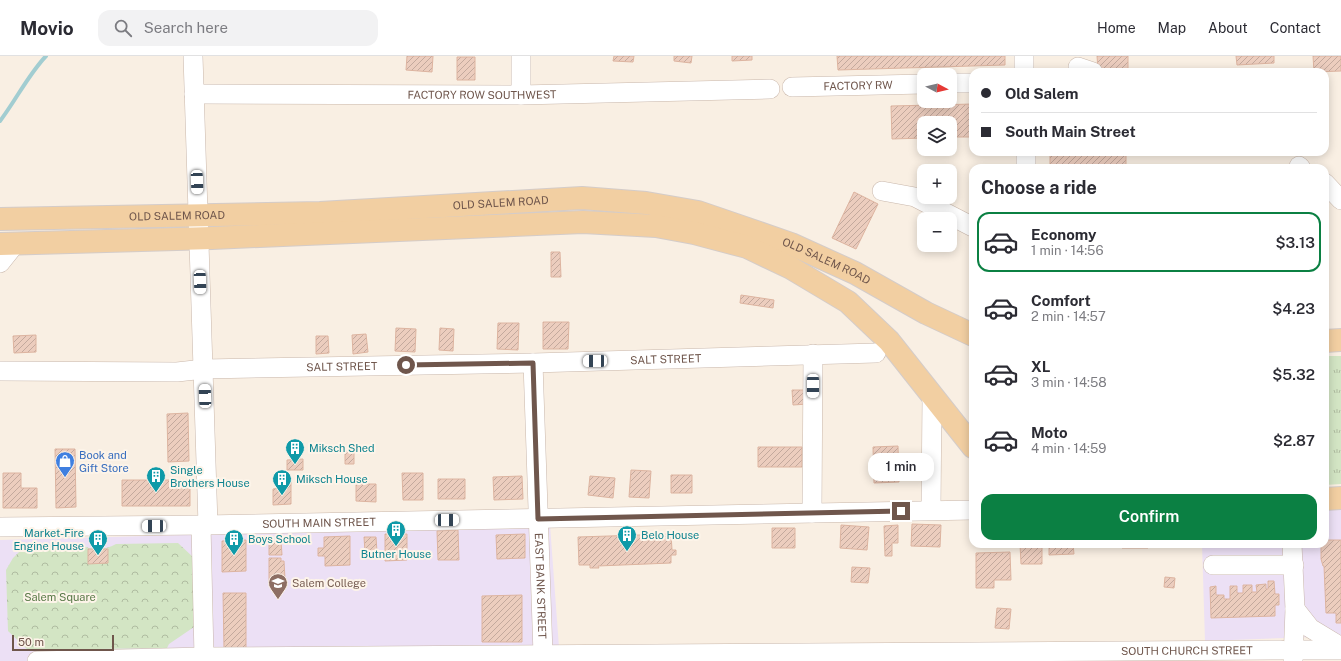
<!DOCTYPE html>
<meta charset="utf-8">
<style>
:root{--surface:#fff;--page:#f2f2f3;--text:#2b2b33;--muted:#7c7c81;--line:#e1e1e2;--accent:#0b8043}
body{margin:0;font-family:"Public Sans",sans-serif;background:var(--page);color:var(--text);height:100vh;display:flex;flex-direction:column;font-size:15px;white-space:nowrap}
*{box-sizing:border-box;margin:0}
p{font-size:13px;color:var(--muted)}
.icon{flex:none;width:22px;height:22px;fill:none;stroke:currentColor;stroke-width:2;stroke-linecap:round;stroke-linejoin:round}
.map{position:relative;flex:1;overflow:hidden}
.panel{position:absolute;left:969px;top:108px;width:360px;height:384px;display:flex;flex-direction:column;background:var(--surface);border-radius:12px;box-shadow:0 2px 10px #0003}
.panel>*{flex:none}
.guide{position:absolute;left:969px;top:12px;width:360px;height:88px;border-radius:12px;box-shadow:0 2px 10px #0003;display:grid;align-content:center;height:88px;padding:0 12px;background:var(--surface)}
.needle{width:26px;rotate:97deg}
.controls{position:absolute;left:917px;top:12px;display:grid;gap:8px}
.controls a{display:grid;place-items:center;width:40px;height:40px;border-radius:8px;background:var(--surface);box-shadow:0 2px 10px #0003;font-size:20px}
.scale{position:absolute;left:12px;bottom:10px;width:102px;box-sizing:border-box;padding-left:4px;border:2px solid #6f564c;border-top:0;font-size:11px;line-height:14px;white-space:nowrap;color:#6f564c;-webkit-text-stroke:3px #fdf4e9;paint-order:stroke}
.end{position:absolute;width:18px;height:18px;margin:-9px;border:5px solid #6f564c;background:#fff;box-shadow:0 0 0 2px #fff}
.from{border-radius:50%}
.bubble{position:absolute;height:28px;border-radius:12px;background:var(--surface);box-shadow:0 2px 10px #0003;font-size:13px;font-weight:600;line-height:28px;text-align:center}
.car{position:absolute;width:12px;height:24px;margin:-12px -6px;border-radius:5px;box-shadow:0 0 3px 1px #0007;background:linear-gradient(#fff 24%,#345 0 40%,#fff 0 76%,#345 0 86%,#fff 0)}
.guide b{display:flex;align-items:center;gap:14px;height:38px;font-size:15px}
.guide b+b{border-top:1px solid var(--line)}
.guide i{width:10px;height:10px;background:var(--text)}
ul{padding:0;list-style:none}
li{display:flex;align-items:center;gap:12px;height:60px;margin:0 8px 6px;padding:0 4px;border:2px solid transparent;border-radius:12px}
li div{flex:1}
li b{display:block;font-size:15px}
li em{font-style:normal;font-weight:600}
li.selected{border-color:var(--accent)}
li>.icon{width:36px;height:36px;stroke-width:1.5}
h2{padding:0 12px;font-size:18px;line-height:48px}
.action{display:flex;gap:8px;margin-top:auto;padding:8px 12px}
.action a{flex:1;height:46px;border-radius:12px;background:var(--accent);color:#fff;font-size:16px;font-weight:600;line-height:46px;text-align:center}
header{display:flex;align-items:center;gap:24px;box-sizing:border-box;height:56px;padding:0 20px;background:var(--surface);border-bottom:1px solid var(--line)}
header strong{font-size:19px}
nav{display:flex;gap:22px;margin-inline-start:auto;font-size:14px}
.search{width:280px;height:36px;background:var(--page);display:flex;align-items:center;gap:10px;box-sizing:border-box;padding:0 14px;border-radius:12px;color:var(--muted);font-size:15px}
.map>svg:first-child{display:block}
</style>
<header>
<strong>Movio</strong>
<div class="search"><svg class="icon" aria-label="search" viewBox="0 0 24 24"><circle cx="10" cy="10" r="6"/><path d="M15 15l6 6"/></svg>Search here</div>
<nav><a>Home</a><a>Map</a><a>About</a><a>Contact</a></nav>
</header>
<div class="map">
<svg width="1341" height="605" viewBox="0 0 1341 605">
<defs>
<pattern id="grass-tufts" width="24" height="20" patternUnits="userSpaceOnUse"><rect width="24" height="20" fill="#d3e5c4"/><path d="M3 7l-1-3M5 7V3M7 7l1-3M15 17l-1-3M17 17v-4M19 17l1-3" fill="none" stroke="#afbca1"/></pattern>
<pattern id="forest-crowns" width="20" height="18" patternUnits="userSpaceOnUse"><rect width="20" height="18" fill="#d3e5c4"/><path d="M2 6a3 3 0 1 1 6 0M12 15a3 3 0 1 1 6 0" fill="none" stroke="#afbca1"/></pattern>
<pattern id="building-hatch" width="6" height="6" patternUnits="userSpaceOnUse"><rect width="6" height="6" fill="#eccdbe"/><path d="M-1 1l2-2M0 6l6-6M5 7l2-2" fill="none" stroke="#c3a99d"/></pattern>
</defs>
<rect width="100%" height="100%" fill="#f9efe3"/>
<!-- education -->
<path fill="#ece0f5" d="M1325,453H1341V580L1205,585L1202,488H1325Z
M550,469L560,605H0V484Z"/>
<!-- grass -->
<path fill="url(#grass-tufts)" d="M1325,300H1341V428L1325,429Z"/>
<!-- forest -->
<path fill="url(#forest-crowns)" d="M178,487L193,501L194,571L169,588L167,592L28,594L8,575L6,514L13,502L26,489L81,488C92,496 105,494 116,488Z"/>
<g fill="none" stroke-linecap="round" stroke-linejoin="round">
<!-- stream -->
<path stroke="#a2cdd1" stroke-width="4" d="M0,65C16,44 28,19 46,0"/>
</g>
<!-- building -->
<path fill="url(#building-hatch)" stroke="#ddb4a0" d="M407,0H433L432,16L406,14Z
M614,0H634L633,6L613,5Z
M674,0H692L691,7L674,5Z
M732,0H752V4L732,5Z
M837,0H1005V9L838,14Z
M1097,0H1128V13L1098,14Z
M1236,0H1274V7L1237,9Z
M1313,0H1341V15L1314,16Z
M457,1H475V24H457Z
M973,48V81H950V67H924V82L892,83L891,50Z
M1050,96H1126V112H1050Z
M854,136L878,148L856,193L832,182Z
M551,196H560L561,221H551Z
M741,239L774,244L773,252L740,247Z
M543,266H569L568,293H543Z
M498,267H519L518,294L497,293Z
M396,272L416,273L415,296L395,295Z
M440,272L454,273L453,295L439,294Z
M366,278L368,296L353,298L352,279Z
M36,279V296L14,297L13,280Z
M316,280H328L329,297L316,298Z
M792,334H808V348L793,349Z
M188,357L189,405L168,406L167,358Z
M898,390L899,426L874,427L873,391Z
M758,391H802V411H758Z
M55,393H75L76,451L56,452Z
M345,395H354V408H345Z
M303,403V414H287V404Z
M631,414L651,415L649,442L629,441Z
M3,417H21V432H37V452H3Z
M402,417H423V444H403Z
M671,419H692V437H671Z
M522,420L523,443L494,444L493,421Z
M590,420L615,422L613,442L588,439Z
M438,423H465V443H438Z
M122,424H190V450H122Z
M281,426H291V448L273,449V433L281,432Z
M356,428H376V446L356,445Z
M912,468L941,469L940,491L911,490Z
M841,469L869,471L867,494L840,492Z
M898,469V487H892V500H885L884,470Z
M772,472H795V492H772Z
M458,474L459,504H438L437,475Z
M385,478H407V504L385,505Z
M525,478V502L497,503L496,479Z
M671,478L672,494H676V499H671V507L598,510L599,512H590V509H579L578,481Z
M350,480V509L325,510V500H318V492H324V481Z
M364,481H376L377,496H365Z
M246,484V515L222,516V485Z
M1325,484H1341V567H1336V557H1326L1324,510H1323L1321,503V488H1325Z
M269,485H281L282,499H269Z
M1020,488H1042V508H1021Z
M1049,488H1073L1074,498L1049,499Z
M1122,488H1148V492H1122Z
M1170,488H1194V491H1169Z
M88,493H108V507L88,508Z
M1010,496L1011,524H994V532H976V497Z
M269,502H281V505H284L285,523H281V526H269Z
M852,511L870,512L868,527L851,526Z
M1165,521L1175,522L1174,532L1164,531Z
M1268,525H1274L1275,538H1279V549H1275V560L1211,562L1210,531L1216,530V539H1224V543H1230V530H1237V537H1243V529H1252V536H1257L1256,529L1266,528V533H1268Z
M223,537H246V592H224Z
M522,539V586H482V540Z
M997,552L1011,553L1009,573L995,572Z"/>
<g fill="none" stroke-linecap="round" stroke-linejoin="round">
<defs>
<g id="minor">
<path d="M193,0L208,469"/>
<path d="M521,0V39"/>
<path d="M1024,0V16"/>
<path d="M1078,11L1093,16"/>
<path d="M950,27H973"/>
<path id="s1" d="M792,31L924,28"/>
<path id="s2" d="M194,38L521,39L770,33"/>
<path d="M1026,96V112"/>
<path d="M1299,110L1301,112"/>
<path d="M1325,127L1341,144"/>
<path d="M882,135L915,141L973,171"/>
<path d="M0,207L16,187"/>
<path id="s3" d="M533,307L543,598"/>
<path id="s4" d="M0,315L177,316L204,313L533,307L876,297"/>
<path d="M931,454L932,341"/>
<path d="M812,457L813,298"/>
<path d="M201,469L204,601"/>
<path id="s5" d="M0,471L205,469L973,454"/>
<path d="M1292,488L1295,553L1293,605"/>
<path d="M1213,509H1294"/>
<path d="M1295,553L1310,572L1341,591"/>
<path d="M1293,594H1341"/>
<path id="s6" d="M37,605L204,601L1281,594"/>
</g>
<g id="major">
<path id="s7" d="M0,163L320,157L582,142L646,147L698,156L791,188L855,217L926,257L973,279"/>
<path d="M0,188L212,182L583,166L656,170L694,177L747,191L791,212L848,246L889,285L973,391"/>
<path d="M1325,285L1341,284"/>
<path d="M1325,443L1341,442"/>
</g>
</defs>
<!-- minor casing -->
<use href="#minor" stroke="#c9b7ab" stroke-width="20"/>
<!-- major casing -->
<use href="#major" stroke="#d4ccc9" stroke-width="24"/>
<!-- minor -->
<use href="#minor" stroke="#fff" stroke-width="19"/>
<!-- major -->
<use href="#major" stroke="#f2cfa2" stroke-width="22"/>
</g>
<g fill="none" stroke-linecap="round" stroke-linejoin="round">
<!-- route -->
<path stroke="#6f564c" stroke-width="5" d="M406,309L533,307L538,463L901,455"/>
</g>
<!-- icons -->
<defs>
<symbol id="building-pin" viewBox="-11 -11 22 30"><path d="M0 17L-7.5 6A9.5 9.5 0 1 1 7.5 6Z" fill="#0f9aa8" stroke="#fdf4e9"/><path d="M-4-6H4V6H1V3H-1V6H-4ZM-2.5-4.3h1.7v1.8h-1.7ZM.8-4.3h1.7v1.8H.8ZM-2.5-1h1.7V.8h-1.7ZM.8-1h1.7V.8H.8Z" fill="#fff"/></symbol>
<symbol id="shop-pin" viewBox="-11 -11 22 30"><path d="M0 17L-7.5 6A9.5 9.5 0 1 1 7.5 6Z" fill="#3f7fe0" stroke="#fdf4e9"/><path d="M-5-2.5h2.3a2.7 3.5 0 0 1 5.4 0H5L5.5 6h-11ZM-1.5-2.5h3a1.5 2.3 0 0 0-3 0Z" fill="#fff"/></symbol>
<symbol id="university-pin" viewBox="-11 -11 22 30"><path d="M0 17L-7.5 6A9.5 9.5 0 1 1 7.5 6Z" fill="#8d6e63" stroke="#fdf4e9"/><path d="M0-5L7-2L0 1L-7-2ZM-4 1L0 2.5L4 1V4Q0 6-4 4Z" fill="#fff"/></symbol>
</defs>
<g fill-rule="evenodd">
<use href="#building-pin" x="284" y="381" width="22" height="30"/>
<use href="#shop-pin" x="54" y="394" width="22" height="30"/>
<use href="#building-pin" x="145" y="409" width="22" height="30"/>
<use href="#building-pin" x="271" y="412" width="22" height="30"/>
<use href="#building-pin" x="385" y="463" width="22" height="30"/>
<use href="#building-pin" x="616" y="468" width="22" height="30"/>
<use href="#building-pin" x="87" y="472" width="22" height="30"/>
<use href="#building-pin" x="223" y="472" width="22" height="30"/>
<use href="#university-pin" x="267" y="516" width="22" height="30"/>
</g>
<g text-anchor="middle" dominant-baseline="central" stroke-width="4" stroke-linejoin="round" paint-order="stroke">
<!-- street labels -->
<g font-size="11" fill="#6f564c" stroke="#fdf4e9">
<text stroke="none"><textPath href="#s1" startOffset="66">FACTORY RW</textPath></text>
<text stroke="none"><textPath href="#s2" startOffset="288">FACTORY ROW SOUTHWEST</textPath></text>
<text stroke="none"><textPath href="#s7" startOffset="501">OLD SALEM ROAD</textPath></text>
<text stroke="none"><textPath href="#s7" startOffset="177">OLD SALEM ROAD</textPath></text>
<text stroke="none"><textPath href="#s7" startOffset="837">OLD SALEM ROAD</textPath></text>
<text stroke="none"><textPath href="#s4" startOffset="666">SALT STREET</textPath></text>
<text stroke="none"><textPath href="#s4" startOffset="342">SALT STREET</textPath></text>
<text stroke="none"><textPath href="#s5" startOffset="319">SOUTH MAIN STREET</textPath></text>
<text stroke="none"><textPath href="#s3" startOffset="223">EAST BANK STREET</textPath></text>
<text stroke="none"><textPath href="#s6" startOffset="1150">SOUTH CHURCH STREET</textPath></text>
</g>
<!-- culture labels -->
<g font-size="11" fill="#0d838f" stroke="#fdf4e9" text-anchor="start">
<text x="309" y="392">Miksch Shed</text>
<text x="170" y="414">Single<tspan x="170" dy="13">Brothers House</tspan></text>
<text x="296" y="423">Miksch House</text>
<text x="84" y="477" text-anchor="end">Market-Fire<tspan x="84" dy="13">Engine House</tspan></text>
<text x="641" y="479">Belo House</text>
<text x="248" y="483">Boys School</text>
<text x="396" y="498" text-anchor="middle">Butner House</text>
</g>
<!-- shop labels -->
<g font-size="11" fill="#366cbe" stroke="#fdf4e9" text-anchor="start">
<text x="79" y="399">Book and<tspan x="79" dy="13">Gift Store</tspan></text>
</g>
<!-- education labels -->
<g font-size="11" fill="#785e54" stroke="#fdf4e9" text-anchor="start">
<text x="292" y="527">Salem College</text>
</g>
<!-- park labels -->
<g font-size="11" fill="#597948" stroke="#fdf4e9">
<text x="60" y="541">Salem Square</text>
</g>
</g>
</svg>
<div class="controls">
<a><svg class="needle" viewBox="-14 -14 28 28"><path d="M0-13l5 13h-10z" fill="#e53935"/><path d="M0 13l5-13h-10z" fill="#7c7c81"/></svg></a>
<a><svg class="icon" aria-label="layers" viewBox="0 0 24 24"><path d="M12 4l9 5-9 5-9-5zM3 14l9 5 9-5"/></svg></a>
<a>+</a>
<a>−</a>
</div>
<div class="scale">50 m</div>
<i class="end from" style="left:406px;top:309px"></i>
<i class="end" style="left:901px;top:455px"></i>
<div class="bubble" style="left:868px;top:397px;width:66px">1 min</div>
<i class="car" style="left:197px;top:126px;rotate:178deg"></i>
<i class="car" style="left:200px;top:226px;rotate:178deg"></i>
<i class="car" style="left:595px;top:305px;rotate:269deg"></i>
<i class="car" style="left:813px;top:330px;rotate:180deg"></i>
<i class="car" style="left:205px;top:340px;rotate:358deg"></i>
<i class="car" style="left:447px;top:464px;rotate:89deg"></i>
<i class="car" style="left:154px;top:470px;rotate:269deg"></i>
<div class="guide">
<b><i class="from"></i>Old Salem</b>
<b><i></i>South Main Street</b>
</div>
<section class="panel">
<h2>Choose a ride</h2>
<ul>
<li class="selected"><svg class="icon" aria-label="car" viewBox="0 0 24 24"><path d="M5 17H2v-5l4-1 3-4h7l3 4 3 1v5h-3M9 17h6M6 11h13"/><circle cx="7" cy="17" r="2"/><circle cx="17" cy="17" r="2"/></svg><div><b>Economy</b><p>1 min · 14:56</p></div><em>$3.13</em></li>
<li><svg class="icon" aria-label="car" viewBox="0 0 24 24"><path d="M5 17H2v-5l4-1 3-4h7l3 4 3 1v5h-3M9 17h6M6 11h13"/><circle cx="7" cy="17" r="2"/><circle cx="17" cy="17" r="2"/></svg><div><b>Comfort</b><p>2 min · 14:57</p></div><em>$4.23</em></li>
<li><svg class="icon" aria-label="car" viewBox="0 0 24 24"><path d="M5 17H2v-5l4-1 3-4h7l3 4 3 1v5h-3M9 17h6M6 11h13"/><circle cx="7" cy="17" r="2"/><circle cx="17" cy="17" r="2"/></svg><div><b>XL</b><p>3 min · 14:58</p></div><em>$5.32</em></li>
<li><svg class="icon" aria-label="car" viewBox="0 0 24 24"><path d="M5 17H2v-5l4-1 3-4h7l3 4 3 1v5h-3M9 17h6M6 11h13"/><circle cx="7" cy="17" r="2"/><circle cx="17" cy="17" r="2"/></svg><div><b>Moto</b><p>4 min · 14:59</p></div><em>$2.87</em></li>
</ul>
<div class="action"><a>Confirm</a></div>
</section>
</div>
